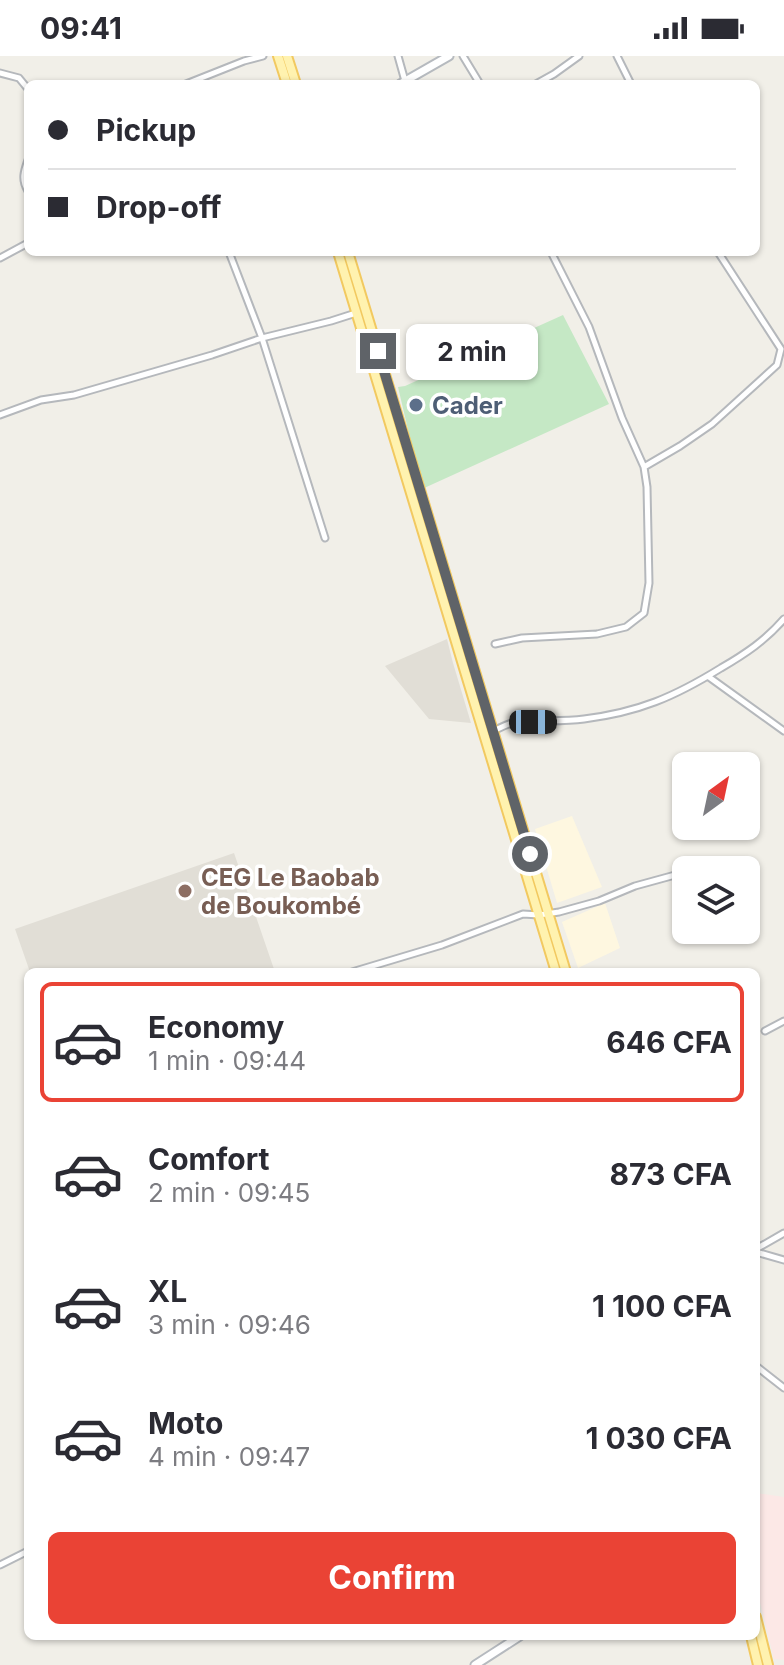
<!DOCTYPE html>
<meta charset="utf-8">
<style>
:root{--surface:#fff;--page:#f7f7f7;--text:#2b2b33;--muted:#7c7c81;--line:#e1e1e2;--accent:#ea4335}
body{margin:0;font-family:Inter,sans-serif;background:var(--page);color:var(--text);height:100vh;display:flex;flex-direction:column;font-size:30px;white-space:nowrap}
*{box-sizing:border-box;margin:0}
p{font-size:26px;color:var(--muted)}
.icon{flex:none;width:44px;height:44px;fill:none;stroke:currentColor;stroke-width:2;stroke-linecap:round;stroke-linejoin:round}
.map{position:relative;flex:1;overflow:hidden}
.sheet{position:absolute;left:24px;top:912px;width:736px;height:672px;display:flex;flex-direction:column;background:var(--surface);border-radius:12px;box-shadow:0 2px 6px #0004}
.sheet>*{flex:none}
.top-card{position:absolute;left:24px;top:24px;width:736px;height:176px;border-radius:12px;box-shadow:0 2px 6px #0004;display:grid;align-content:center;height:176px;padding:0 24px;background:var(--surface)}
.needle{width:52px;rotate:33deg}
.fabs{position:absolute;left:672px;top:696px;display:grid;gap:16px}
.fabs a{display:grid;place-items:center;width:88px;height:88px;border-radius:12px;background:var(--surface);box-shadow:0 2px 6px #0004;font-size:40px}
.end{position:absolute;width:36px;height:36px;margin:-18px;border:10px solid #5f6368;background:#fff;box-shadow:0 0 0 4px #fff}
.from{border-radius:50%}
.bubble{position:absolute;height:56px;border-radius:12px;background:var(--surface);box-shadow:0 2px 6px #0004;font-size:26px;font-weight:700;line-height:56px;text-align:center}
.car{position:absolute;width:24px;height:48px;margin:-24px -12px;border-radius:10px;box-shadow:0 0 6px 2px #0007;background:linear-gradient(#222 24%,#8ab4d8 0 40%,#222 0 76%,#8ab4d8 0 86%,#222 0)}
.top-card b{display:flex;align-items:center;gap:28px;height:76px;font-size:30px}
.top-card b+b{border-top:2px solid var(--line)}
.top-card i{width:20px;height:20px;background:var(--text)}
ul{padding:14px 0 0;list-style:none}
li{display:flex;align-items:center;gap:24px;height:120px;margin:0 16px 12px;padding:0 8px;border:4px solid transparent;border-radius:12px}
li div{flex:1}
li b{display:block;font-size:30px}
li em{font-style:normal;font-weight:700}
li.on{border-color:var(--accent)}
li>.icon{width:72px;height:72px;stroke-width:1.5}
.primary-button{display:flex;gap:16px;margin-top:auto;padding:16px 24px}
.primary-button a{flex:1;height:92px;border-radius:12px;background:var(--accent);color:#fff;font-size:32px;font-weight:700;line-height:92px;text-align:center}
.status{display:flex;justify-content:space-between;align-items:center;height:56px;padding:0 40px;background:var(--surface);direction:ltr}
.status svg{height:22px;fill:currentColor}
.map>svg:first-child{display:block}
</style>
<div class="status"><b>09:41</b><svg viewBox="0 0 49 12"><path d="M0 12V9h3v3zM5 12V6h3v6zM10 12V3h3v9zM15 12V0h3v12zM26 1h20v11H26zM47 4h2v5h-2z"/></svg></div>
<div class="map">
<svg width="784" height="1609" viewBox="0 0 784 1609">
<rect width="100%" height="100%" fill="#f1efe8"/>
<!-- commercial -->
<path fill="#fef7e0" d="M572,760L602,831L557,847L535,773Z
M605,847L620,892L578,912L562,866Z"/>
<!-- education -->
<path fill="#e1ded6" d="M447,583L453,607L471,667L429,663L385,610Z
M234,797L275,916H30L15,873Z"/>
<!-- medical -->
<path fill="#fce8e6" d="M756,1437L784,1441V1604L774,1603L756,1530Z"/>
<!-- green -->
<path fill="#c5e8c5" d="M563,259L609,348L422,433L398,331L405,330Z"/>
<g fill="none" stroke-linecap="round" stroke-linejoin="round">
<defs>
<path id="street" d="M398,0L405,25
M463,0L480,28
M617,0L631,28
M0,17L19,22L28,33
M186,28L244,5L263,0
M536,28L554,18L579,0
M28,104C24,115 21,124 28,135
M229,196L262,282L325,482
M0,202L28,187
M0,359L41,344L74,339L212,299L262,282L331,265L356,257
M644,411L680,390L712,368L777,309L781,293L718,196
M495,588L522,582L597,578L626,571L644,557L649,527L647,431L644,411L622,362L589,271L551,196
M709,621L784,675
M493,675C502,671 512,665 522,665C543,664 563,666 584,663C639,656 674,641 721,612C745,598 766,584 784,563
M693,814L701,811
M352,916L442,889L523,858L539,859L559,856L599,845L635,830L686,816
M765,975L784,965
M756,1193L784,1177
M756,1196L784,1204
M756,1310L784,1332
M0,1509L28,1495"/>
<path id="secondary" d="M400,28L449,0
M475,1609L520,1580"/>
<path id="primary" d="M278,0L287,28
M287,0L296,28
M338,196L556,916
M348,196L566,916
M756,1561L768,1609
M751,1580L758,1609"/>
</defs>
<!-- street casing -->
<use href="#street" stroke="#b5b8bc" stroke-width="9"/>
<!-- secondary casing -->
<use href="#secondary" stroke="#b6babf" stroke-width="11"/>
<!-- primary casing -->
<use href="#primary" stroke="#f2c960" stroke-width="12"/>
<!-- street -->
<use href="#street" stroke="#fff" stroke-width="5"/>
<!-- secondary -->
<use href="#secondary" stroke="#fff" stroke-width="7"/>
<!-- primary -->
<use href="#primary" stroke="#fff2af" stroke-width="8"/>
</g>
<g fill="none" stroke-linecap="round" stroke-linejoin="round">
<!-- route -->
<path stroke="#5f6368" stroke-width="10" d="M378,295L530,798"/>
</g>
<!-- markers -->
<circle fill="#5c6f8a" stroke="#fff" stroke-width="3" cx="416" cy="349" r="8"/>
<circle fill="#8d6e63" stroke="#fff" stroke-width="3" cx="185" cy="835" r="8"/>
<g text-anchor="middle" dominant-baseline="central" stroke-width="7" stroke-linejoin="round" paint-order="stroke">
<!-- service labels -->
<g font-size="24" font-weight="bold" fill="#4e5e75" stroke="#fff" text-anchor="start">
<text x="432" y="349">Cader</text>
</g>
<!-- education labels -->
<g font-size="24" font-weight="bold" fill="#785e54" stroke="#fff" text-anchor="start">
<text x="201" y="821">CEG Le Baobab<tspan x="201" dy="28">de Boukombé</tspan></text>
</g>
</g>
</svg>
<div class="fabs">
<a><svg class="needle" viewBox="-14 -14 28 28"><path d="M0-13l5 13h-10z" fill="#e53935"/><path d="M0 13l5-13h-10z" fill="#7c7c81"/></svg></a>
<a><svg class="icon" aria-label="layers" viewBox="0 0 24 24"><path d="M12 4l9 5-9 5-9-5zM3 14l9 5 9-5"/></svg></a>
</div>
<i class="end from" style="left:530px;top:798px"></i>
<i class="end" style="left:378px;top:295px"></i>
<div class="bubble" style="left:406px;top:268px;width:132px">2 min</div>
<i class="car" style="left:533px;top:666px;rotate:90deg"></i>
<div class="top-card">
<b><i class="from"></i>Pickup</b>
<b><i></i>Drop-off</b>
</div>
<section class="sheet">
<ul>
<li class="on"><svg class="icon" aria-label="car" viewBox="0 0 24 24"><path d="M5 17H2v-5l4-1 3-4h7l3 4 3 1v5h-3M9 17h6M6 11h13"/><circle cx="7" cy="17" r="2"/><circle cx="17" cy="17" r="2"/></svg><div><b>Economy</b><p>1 min · 09:44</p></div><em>646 CFA</em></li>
<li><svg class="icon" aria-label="car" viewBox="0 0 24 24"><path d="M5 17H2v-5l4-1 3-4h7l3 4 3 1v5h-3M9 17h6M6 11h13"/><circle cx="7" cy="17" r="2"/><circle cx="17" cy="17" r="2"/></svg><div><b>Comfort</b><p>2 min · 09:45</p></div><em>873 CFA</em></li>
<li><svg class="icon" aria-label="car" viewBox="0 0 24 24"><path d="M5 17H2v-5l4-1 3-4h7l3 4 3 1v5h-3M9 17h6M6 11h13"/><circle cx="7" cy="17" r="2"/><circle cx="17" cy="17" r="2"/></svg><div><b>XL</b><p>3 min · 09:46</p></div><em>1 100 CFA</em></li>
<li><svg class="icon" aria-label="car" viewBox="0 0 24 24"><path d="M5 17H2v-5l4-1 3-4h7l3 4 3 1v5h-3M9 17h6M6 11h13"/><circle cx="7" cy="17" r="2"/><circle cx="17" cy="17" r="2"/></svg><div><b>Moto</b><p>4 min · 09:47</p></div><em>1 030 CFA</em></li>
</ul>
<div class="primary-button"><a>Confirm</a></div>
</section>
</div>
